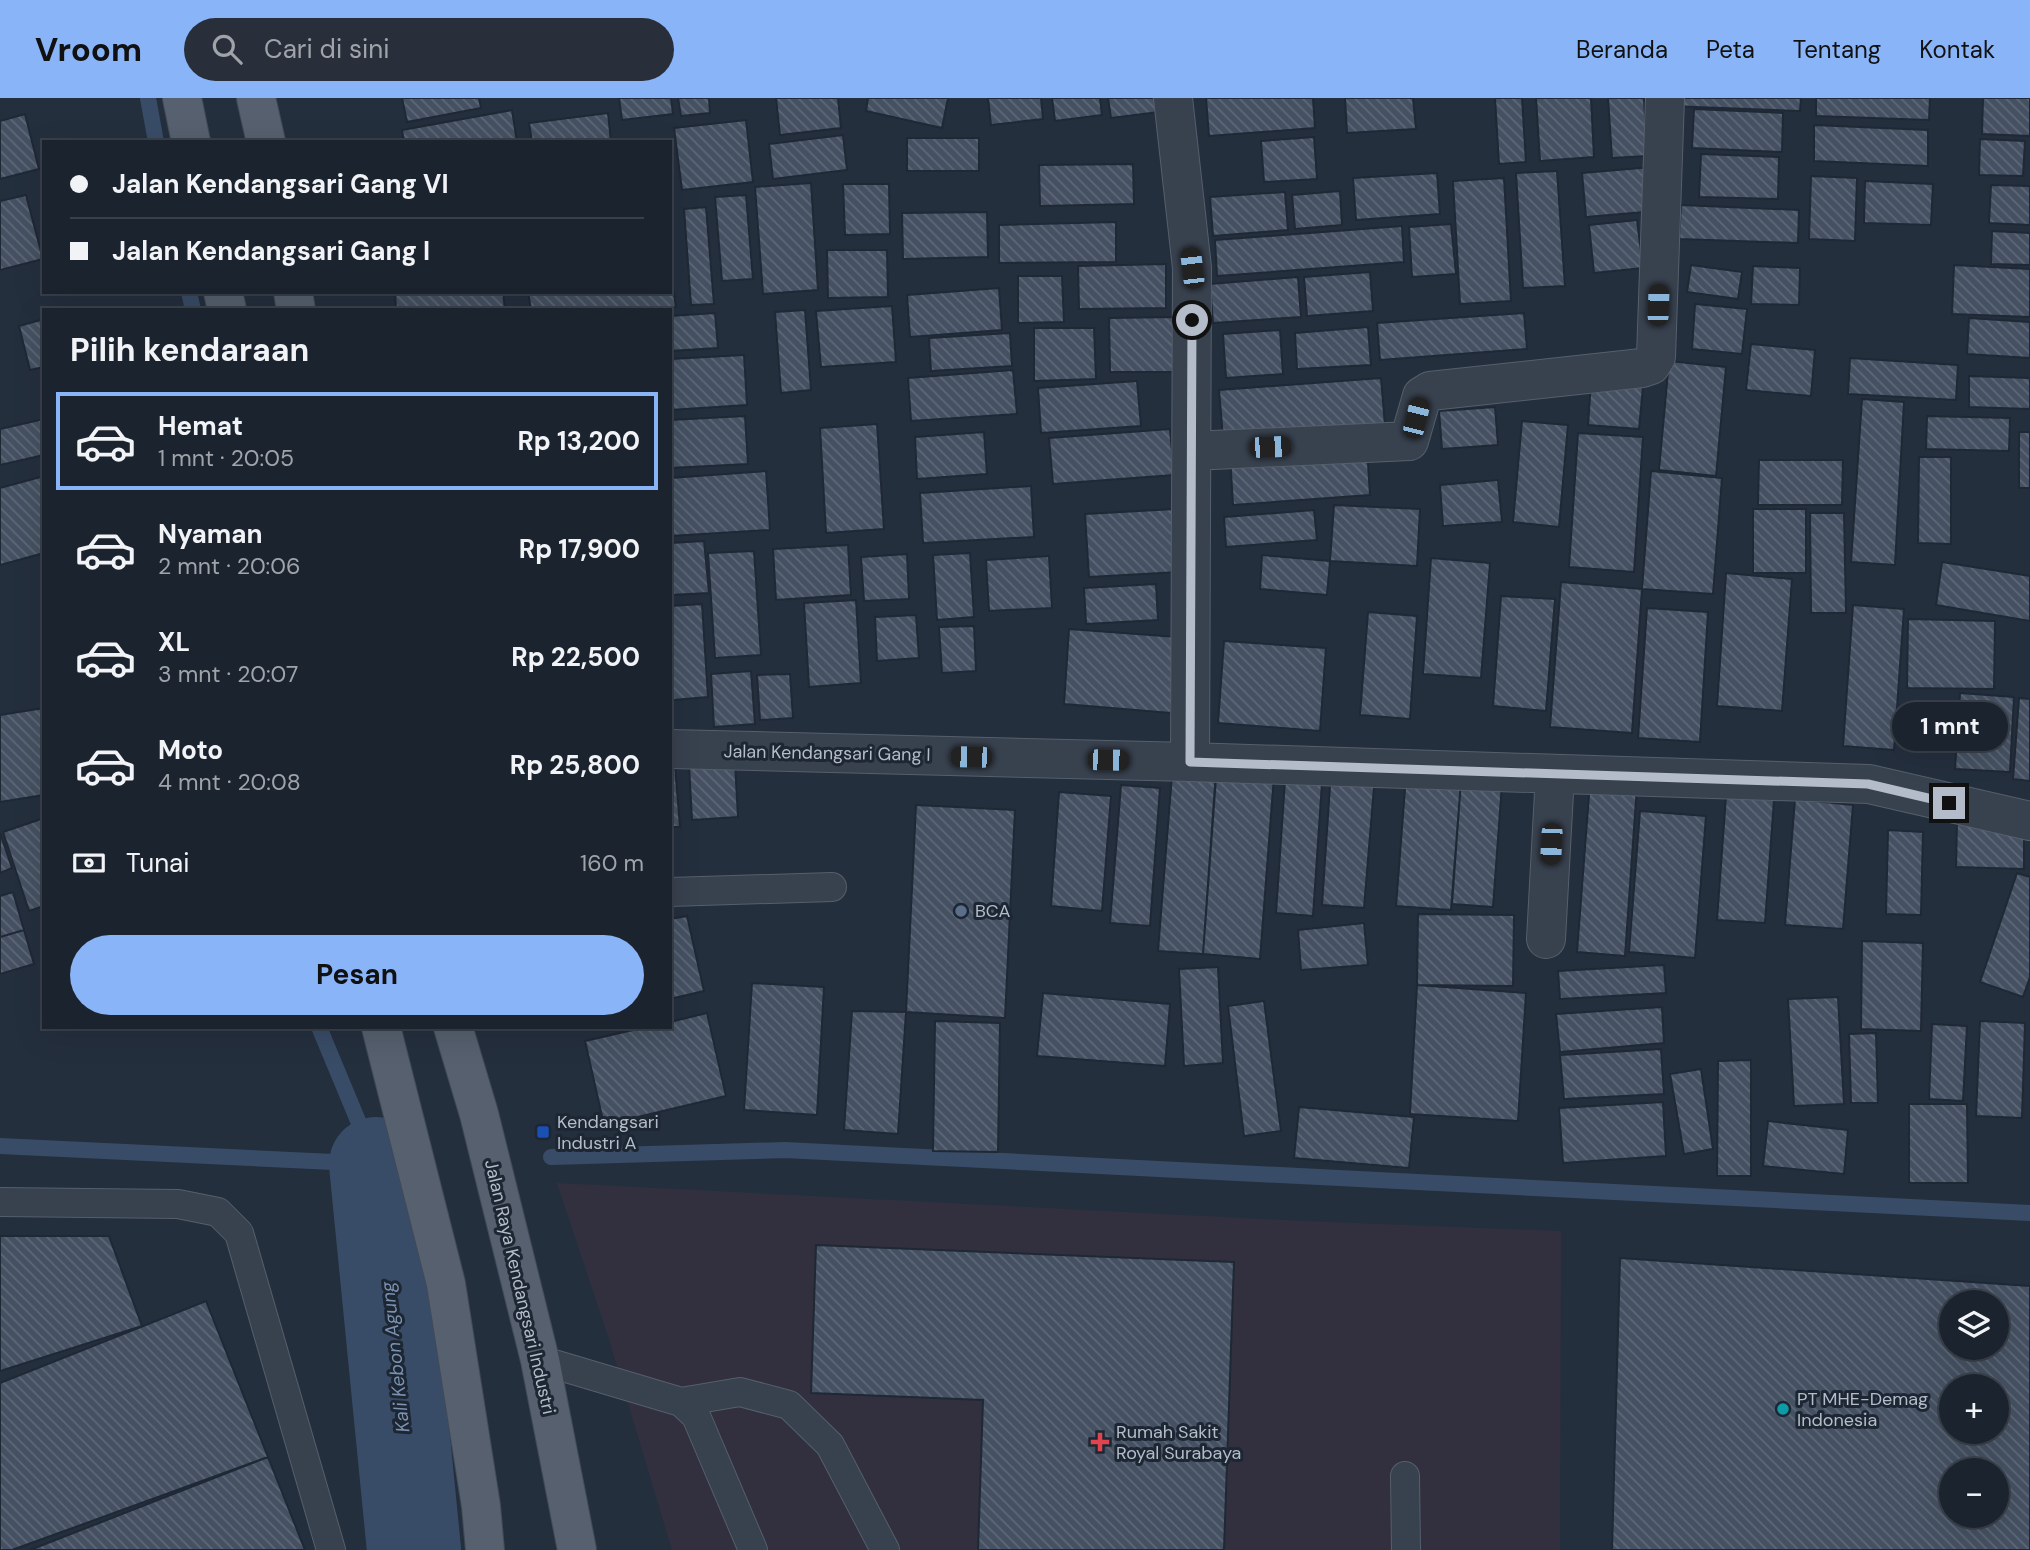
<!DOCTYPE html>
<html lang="id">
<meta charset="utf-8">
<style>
:root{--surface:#1b232e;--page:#282f3a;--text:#f1f3f6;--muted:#a0a4aa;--line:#39404a;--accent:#8ab4f8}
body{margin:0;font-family:"DM Sans",sans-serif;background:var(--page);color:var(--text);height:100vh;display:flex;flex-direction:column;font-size:26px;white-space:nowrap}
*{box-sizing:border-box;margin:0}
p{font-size:23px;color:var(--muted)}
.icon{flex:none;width:38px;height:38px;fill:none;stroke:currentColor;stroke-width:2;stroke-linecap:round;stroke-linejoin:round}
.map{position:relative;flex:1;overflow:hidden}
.panel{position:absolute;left:42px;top:210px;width:630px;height:721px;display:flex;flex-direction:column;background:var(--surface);border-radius:0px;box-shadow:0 7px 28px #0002,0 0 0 2px var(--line)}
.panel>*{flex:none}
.guide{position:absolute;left:42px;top:42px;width:630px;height:154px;border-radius:0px;box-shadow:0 7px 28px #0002,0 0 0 2px var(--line);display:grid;align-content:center;height:154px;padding:0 28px;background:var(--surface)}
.buttons{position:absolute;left:1939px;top:1192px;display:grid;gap:14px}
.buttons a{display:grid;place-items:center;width:70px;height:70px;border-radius:50%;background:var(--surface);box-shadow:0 7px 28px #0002,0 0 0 2px var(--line);font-size:35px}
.end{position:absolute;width:32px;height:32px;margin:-16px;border:9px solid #b4bcc9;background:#111;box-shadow:0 0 0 4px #111}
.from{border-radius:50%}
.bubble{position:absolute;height:49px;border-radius:24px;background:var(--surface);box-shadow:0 7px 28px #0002,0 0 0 2px var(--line);font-size:23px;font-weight:700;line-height:49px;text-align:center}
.car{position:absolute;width:21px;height:42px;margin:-21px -10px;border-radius:9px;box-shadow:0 0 5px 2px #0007;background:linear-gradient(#222 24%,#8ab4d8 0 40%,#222 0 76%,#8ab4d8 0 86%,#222 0)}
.guide b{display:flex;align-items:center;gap:24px;height:66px;font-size:26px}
.guide b+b{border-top:2px solid var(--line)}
.guide i{width:18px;height:18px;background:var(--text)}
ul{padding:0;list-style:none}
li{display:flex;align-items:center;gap:21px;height:98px;margin:0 14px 10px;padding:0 14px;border:4px solid transparent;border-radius:0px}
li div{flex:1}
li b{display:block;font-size:26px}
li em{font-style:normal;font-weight:700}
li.on{border-color:var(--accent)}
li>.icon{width:63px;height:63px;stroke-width:1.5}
h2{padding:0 28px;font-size:32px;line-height:84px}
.pay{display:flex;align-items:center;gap:18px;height:77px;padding:0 28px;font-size:26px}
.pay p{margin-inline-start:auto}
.cta{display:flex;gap:14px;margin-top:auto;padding:14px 28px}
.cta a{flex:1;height:80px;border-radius:42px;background:var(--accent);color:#111;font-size:28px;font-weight:700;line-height:80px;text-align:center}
header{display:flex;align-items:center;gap:42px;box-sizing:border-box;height:98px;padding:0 35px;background:var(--accent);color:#111}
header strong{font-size:33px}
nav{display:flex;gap:38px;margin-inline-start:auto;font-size:24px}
.search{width:490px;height:63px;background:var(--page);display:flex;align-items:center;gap:18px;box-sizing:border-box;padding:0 24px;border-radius:38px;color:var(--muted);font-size:26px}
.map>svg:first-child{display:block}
</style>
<header>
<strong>Vroom</strong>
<div class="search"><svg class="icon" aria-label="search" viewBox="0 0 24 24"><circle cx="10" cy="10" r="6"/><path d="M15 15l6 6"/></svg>Cari di sini</div>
<nav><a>Beranda</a><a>Peta</a><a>Tentang</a><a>Kontak</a></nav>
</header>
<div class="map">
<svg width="2030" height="1452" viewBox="0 0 2030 1452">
<defs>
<pattern id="building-back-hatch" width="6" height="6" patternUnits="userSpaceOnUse" patternTransform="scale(1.75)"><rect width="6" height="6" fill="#455162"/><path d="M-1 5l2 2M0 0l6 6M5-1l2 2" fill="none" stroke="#5d6877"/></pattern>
</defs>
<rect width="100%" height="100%" fill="#242f3e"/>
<!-- medical -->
<path fill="#32303f" d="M557,1085L1303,1123L1561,1133L1560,1452H672L607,1235Z"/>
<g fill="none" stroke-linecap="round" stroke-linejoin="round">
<!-- stream -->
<path stroke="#394c67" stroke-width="16" d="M148,0L156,44
M189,194L193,212
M319,929L376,1066
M0,1048L376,1066H402
M551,1059L785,1052L2030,1115"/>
<!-- river -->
<path stroke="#394c67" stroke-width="94" d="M376,1066L414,1452"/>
</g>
<!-- building -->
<path fill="url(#building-back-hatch)" stroke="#1f2835" stroke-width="2" fill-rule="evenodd" d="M402,0H479L481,10L407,24Z
M619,0H671L673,16L622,22Z
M678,0H709L710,15L681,18Z
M776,0H838L841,30L780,37Z
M868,0H948L942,30L866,13Z
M988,0H1041L1043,21L991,27Z
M1052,0H1100L1102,17L1055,23Z
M1108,0H1158L1159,14L1111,20Z
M1206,0H1313L1315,30L1209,38Z
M1345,0H1413L1416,31L1347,35Z
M1495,0H1522L1526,64L1499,66Z
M1536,0H1591L1594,59L1540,63Z
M1608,0H1644L1647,58L1612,60Z
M1670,0H1801L1800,13L1670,8Z
M1816,0H1930L1929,22L1816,18Z
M1983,0H2030V38L1982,36Z
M1694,11L1783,15L1782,54L1692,50Z
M512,12L517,44H404L402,32Z
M608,15L611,44H532L529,25Z
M25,16L39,71L0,81V23Z
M746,22L753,84L682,92L674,30Z
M1814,27L1928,32V68L1814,63Z
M843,37L847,72L773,81L769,46Z
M1314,39L1317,81L1264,84L1261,43Z
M907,40H979V73H907Z
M1980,41L2025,43L2023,78L1979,77Z
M1701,56L1779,59L1778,101L1699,99Z
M1133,66L1134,106L1040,108L1039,67Z
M1652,69L1656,113L1586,119L1582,75Z
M1557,73L1565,188L1523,190L1516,75Z
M1437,75L1440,116L1356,122L1353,80Z
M1811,78L1857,80L1855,143L1809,141Z
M1504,80L1511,203L1460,206L1453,83Z
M1865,83L1933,86L1931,127L1864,125Z
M811,85L818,192L763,196L755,89Z
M843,86H889L890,136L845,137Z
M1991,87L2030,88V127L1989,125Z
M1340,93L1342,127L1295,131L1292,97Z
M1285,94L1288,132L1213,138L1210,99Z
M26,97L43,161L0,172V103Z
M746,97L753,181L722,183L715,99Z
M1681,107L1799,112L1798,145L1679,141Z
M706,109L714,206L691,207L684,111Z
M987,114L988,159L903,161L902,115Z
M1637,122L1643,170L1594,175L1589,127Z
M1116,124V164L999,165V127Z
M1451,126L1456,176L1412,179L1409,129Z
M1402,128L1404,164L1217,178L1215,142Z
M1992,133L2030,135V167L1991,166Z
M827,152H887L888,199L828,200Z
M1166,166V210L1079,211L1078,168Z
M1691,167L1742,174L1738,201L1687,194Z
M1954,167L2030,171V219L1952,216Z
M1753,168L1800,170L1799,207L1751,206Z
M670,170L676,209L660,212H531L528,194H670Z
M1370,174L1373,213L1307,218L1304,179Z
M1018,178H1062L1064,224L1018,225Z
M1298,179L1301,219L1213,225L1210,186Z
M999,190L1002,232L910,239L907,197Z
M395,194H503L505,212H396Z
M1695,206L1747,211L1742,256L1692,251Z
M892,208L896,264L821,269L816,213Z
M805,212L811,292L781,295L775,214Z
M715,215L718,250L670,253V218Z
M1524,215L1527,251L1380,262L1377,225Z
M1176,219L1177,274H1110L1109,220Z
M1969,220L2030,224V260L1967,256Z
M44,221V269L30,272L19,228Z
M1368,229L1371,267L1297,271L1295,235Z
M1034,230H1094L1096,281L1034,283Z
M1280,232L1283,276L1226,280L1223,236Z
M1010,235L1012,268L931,273L929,240Z
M1751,246L1815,252L1811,298L1746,292Z
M744,257L747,307L670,312V261Z
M1850,260L1958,267L1956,302L1848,296Z
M1669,263L1726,269L1716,378L1659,372Z
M1013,272L1017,316L911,323L908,280Z
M1969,278L2030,280V311L1969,309Z
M1381,280L1386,339L1224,351L1219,292Z
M1137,283L1141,328L1041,335L1038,290Z
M1591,284L1643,289L1639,331L1588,327Z
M1862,301L1904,304L1895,467L1851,464Z
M1495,309L1498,347L1442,351L1439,313Z
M745,318L748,366L670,370V322Z
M1927,318L2010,320L2009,353L1926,351Z
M44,321V357L0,367V331Z
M1522,323L1568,327L1559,429L1513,424Z
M877,326L884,431L826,435L820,330Z
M1170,331L1174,377L1053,386L1049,340Z
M984,334L987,376L917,381L915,339Z
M2019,334H2030V390H2019Z
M1578,335L1643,339L1634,474L1569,469Z
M1367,349L1370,397L1233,407L1230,358Z
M1919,359H1951V446L1918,445Z
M1759,362H1843L1842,407H1758Z
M766,373L770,432L670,438V380Z
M1651,373L1722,380L1713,496L1642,491Z
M44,378V455L0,467V390Z
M1498,382L1502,424L1443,428L1440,387Z
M1031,388L1034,439L923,445L920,395Z
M1334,407L1420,411L1417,468L1330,463Z
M1175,411L1179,474L1089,479L1085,416Z
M1753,411H1806V475H1753Z
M1314,412L1317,442L1226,449L1224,419Z
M1810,415H1844L1846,515H1811Z
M704,443L709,495L670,497V445Z
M848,447L851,497L776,502L773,451Z
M754,453L761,557L715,560L708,455Z
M970,455L974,519L937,522L933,457Z
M907,456L909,501L864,503L861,459Z
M1262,457L1330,463L1327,497L1260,491Z
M1049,458L1052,510L989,513L986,462Z
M1431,460L1490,465L1481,580L1423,576Z
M1942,464L2030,478V523L1936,507Z
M1726,475L1792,481L1782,613L1717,608Z
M1561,484L1642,491L1632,635L1550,629Z
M1156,486L1158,522L1086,526L1084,490Z
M1501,498L1555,501L1546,613L1493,608Z
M856,502L861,585L809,589L804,505Z
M702,506L708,599L673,602L670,562V508Z
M1853,507L1904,511L1894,652L1843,648Z
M1647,510L1708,514L1700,644L1638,640Z
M1368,514L1417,518L1410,621L1360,617Z
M916,517L919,560L877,563L875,519Z
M1908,521L1995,523L1994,591L1907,590Z
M974,528L976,573L942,575L939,529Z
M1069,531L1177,539L1171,615L1064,606Z
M1224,543L1326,550L1320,633L1218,625Z
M751,573L755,626L714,629L711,576Z
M790,576L793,620L760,622L757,577Z
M1960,595L2014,599L2010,674L1955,671Z
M2019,600L2030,601V683L2013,681Z
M44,610V697L0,704V617Z
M735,665L738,719L692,722L689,667Z
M670,667H675L680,729H670Z
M1216,673L1274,678L1260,861L1203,856Z
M1331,673L1375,677L1364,810L1322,807Z
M1172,677L1216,680L1203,856L1158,853Z
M1406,678L1461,683L1451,812L1396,808Z
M1285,682L1322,685L1313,818L1276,815Z
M1461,683L1502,686L1493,809L1452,806Z
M1590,684L1637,688L1625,858L1577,854Z
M1121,687L1160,690L1150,828L1110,825Z
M1059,694L1111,698L1102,813L1051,808Z
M1726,698L1774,702L1765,825L1717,822Z
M1795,701L1853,707L1843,831L1785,827Z
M916,707L1015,712L1005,920L906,914Z
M1640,713L1706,718L1695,860L1629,854Z
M44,720V808L29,813L3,734Z
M1957,723L2024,725V771L1956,769Z
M1888,732L1923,734L1921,817L1886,816Z
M0,735L12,770L0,775Z
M2017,775L2030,779V879L2023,899L1980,884Z
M13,794L24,832L0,839V798Z
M1418,816L1514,817L1513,888L1417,887Z
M687,818L704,893L670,901V821Z
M1364,825L1368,867L1301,872L1298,832Z
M24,832L34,866L0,876V839Z
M1862,843L1923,845L1921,933L1861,931Z
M1664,867L1666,895L1560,901L1558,873Z
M1218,869L1223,965L1184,968L1179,871Z
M752,885L824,889L817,1017L744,1012Z
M1417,887L1526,895L1518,1023L1410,1016Z
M1043,895L1170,906L1165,968L1037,958Z
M1838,899L1844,1006L1794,1008L1788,901Z
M1264,903L1281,1033L1244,1038L1228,908Z
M1662,909L1664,945L1560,954L1556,916Z
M852,913L906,914L898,1036L844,1032Z
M707,915L726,998L604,1027L585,943L646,929H670V924Z
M935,923L1000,925L998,1054L933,1053Z
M1980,923L2025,925L2022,1020L1976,1018Z
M1932,926L1967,928L1963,1003L1929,1001Z
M1876,935L1878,1005H1851L1849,936Z
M1661,951L1664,996L1564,1001L1560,957Z
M1751,962V1078H1717L1718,963Z
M1701,971L1713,1051L1684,1056L1670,976Z
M1663,1004L1666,1058L1563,1065L1559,1010Z
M1909,1006H1967L1968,1085H1909Z
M1299,1009L1414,1019L1409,1070L1294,1060Z
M1768,1023L1848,1032L1844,1076L1763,1068Z
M0,1138H109L142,1228L0,1273Z
M816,1147L1234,1164L1224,1452H978L983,1302L811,1295Z
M1620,1160L2030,1188V1452H1612ZM1951,1204H1997V1250H1951ZM1951,1288H1997V1334H1951ZM1951,1372H1997V1418H1951Z
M206,1203L268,1359L12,1452H0V1285Z
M268,1359L305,1452H30Z"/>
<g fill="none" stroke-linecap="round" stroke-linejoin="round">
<defs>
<path id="service" d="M670,794L832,789
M0,1104L178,1106L218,1114L239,1135L331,1452
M540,1262L681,1304L740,1294L789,1307L830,1347L885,1452
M681,1304L696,1318L753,1452
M1405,1378L1406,1452"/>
<path id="minor" d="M1173,0L1192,170L1190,664
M1192,353L1409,343L1422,298L1430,293L1642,270L1651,267L1656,259L1665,0
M670,651L1190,664L1869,686L2030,723
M1546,841L1555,676"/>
<path id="primary" d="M182,0L191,44
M256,0L266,44
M223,194L227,212
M293,194L296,212
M381,929L446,1186L481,1408L485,1452
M453,929L479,1016L540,1262L577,1452"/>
</defs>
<!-- service casing -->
<use href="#service" stroke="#565f6c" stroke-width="30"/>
<!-- minor casing -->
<use href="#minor" stroke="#565f6c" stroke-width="40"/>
<!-- primary casing -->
<use href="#primary" stroke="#414a57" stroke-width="40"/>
<!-- service -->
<use href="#service" stroke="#38414e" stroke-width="28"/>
<!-- minor -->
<use href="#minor" stroke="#38414e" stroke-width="38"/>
<!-- primary -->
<use href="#primary" stroke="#56606e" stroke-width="38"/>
</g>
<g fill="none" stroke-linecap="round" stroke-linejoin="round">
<!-- route -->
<path stroke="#b4bcc9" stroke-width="9" d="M1192,222L1190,664L1868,686L1949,705"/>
</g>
<!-- markers -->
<circle fill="#5c6f8a" stroke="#1d2633" stroke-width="2.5" cx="961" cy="813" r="7"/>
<rect fill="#1a4fb4" stroke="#1d2633" stroke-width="2.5" x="536" y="1027" width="14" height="14" rx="3.5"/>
<circle fill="#0f9aa8" stroke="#1d2633" stroke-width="2.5" cx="1783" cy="1311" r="7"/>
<path fill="#e0444e" stroke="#1d2633" stroke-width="2.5" d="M1096.5 1333.5h7v7h7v7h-7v7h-7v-7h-7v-7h7z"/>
<g text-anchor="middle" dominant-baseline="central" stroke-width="6" stroke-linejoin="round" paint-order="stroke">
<!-- street labels -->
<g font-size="18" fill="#b4bcc9" stroke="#1d2633">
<text transform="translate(827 655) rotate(1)">Jalan Kendangsari Gang I</text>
<text transform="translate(520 1189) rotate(77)">Jalan Raya Kendangsari Industri</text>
</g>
<!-- poi labels -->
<g font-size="18" fill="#b4bcc9" stroke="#1d2633" text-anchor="start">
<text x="975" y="813">BCA</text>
<text x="557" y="1024">Kendangsari<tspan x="557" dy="21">Industri A</tspan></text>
<text x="1797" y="1301">PT MHE-Demag<tspan x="1797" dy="21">Indonesia</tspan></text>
<text x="1116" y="1334">Rumah Sakit<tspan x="1116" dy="21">Royal Surabaya</tspan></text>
</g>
<!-- water labels -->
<g font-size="19" font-style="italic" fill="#7c92b1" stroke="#1d2633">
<text transform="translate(395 1259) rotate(-96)">Kali Kebon Agung</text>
</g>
</g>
</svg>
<div class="buttons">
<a><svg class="icon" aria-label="layers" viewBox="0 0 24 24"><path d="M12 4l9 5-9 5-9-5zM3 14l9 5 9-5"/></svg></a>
<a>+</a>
<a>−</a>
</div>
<i class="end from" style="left:1192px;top:222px"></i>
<i class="end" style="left:1949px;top:705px"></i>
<div class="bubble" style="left:1892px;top:604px;width:116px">1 mnt</div>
<i class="car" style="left:1192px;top:170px;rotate:353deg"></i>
<i class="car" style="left:1658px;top:207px;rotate:2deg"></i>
<i class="car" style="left:1416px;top:320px;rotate:14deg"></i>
<i class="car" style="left:1270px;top:349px;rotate:88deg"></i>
<i class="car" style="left:971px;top:659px;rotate:271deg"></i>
<i class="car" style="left:1108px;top:662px;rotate:91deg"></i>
<i class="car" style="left:1551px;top:746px;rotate:183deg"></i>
<div class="guide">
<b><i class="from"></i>Jalan Kendangsari Gang VI</b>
<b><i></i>Jalan Kendangsari Gang I</b>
</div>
<section class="panel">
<h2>Pilih kendaraan</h2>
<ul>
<li class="on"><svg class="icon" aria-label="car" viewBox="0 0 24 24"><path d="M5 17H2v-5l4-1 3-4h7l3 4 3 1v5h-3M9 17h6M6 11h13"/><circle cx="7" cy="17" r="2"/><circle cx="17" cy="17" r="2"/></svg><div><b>Hemat</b><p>1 mnt · 20:05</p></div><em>Rp 13,200</em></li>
<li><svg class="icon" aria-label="car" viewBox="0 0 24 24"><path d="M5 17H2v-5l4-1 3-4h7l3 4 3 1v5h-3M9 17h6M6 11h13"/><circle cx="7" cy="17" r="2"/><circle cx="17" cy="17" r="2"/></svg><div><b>Nyaman</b><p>2 mnt · 20:06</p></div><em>Rp 17,900</em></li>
<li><svg class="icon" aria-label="car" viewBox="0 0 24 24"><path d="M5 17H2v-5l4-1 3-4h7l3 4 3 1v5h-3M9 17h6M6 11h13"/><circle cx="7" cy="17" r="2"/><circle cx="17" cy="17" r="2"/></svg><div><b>XL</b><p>3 mnt · 20:07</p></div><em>Rp 22,500</em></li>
<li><svg class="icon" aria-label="car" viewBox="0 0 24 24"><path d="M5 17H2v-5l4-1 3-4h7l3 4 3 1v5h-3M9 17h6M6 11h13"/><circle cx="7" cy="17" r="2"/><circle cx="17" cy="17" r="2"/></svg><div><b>Moto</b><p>4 mnt · 20:08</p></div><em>Rp 25,800</em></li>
</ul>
<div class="pay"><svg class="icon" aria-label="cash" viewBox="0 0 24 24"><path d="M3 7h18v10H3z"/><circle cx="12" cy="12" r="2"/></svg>Tunai<p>160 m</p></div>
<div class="cta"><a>Pesan</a></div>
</section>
</div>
